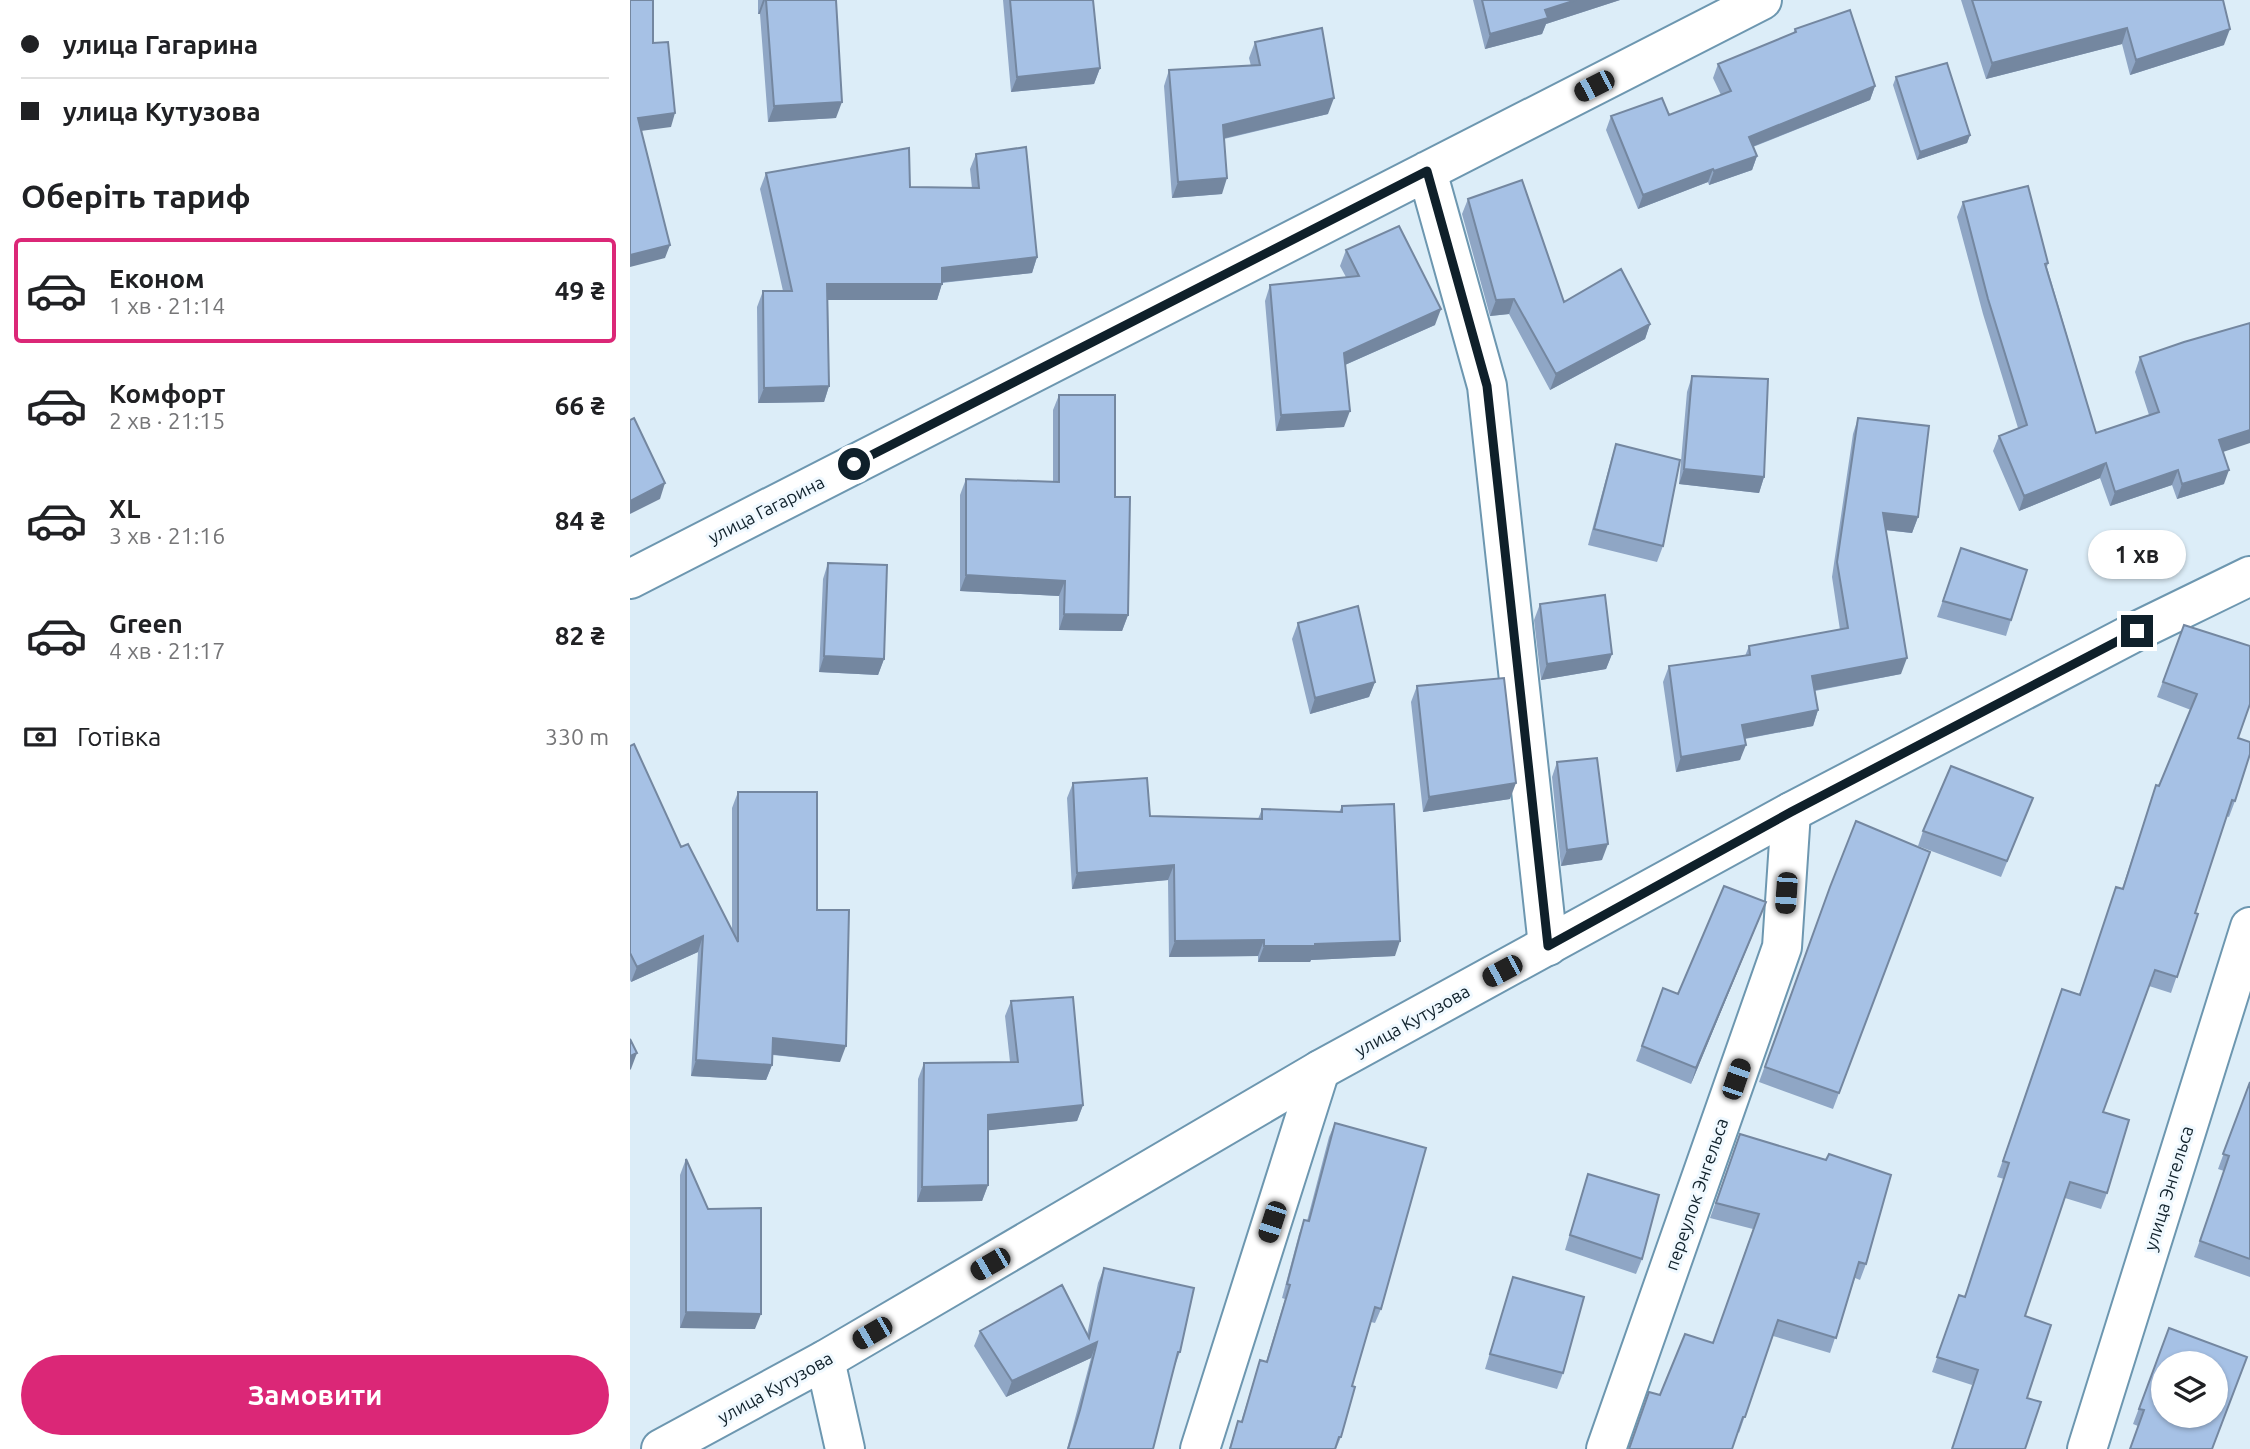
<!DOCTYPE html>
<html lang="uk">
<meta charset="utf-8">
<style>
:root{--surface:#fff;--page:#f6f6f6;--text:#202124;--muted:#757577;--line:#e0e0e0;--accent:#db2777}
body{margin:0;font-family:Ubuntu,sans-serif;background:var(--page);color:var(--text);height:100vh;display:flex;flex-direction:column;font-size:26px;white-space:nowrap}
*{box-sizing:border-box;margin:0}
p{font-size:23px;color:var(--muted)}
.icon{flex:none;width:38px;height:38px;fill:none;stroke:currentColor;stroke-width:2;stroke-linecap:round;stroke-linejoin:round}
.map{position:relative;flex:1;overflow:hidden}
.side{display:flex;flex-direction:column;background:var(--surface);width:630px}
.side>*{flex:none}
.guide{display:grid;align-content:center;height:154px;padding:0 21px;background:var(--surface)}
.buttons{position:absolute;left:1521px;top:1351px;display:grid;gap:14px}
.buttons a{display:grid;place-items:center;width:77px;height:77px;border-radius:50%;background:var(--surface);box-shadow:0 2px 5px #0004;font-size:35px}
.end{position:absolute;width:32px;height:32px;margin:-16px;border:9px solid #0f202a;background:#fff;box-shadow:0 0 0 4px #fff}
.from{border-radius:50%}
.bubble{position:absolute;height:49px;border-radius:24px;background:var(--surface);box-shadow:0 2px 5px #0004;font-size:23px;font-weight:600;line-height:49px;text-align:center}
.car{position:absolute;width:21px;height:42px;margin:-21px -10px;border-radius:9px;box-shadow:0 0 5px 2px #0007;background:linear-gradient(#222 24%,#8ab4d8 0 40%,#222 0 76%,#8ab4d8 0 86%,#222 0)}
.guide b{display:flex;align-items:center;gap:24px;height:66px;font-size:26px}
.guide b+b{border-top:2px solid var(--line)}
.guide i{width:18px;height:18px;background:var(--text)}
ul{padding:0;list-style:none}
li{display:flex;align-items:center;gap:21px;height:105px;margin:0 14px 10px;padding:0 7px;border:4px solid transparent;border-radius:7px}
li div{flex:1}
li b{display:block;font-size:26px}
li em{font-style:normal;font-weight:600}
li.selected{border-color:var(--accent)}
li>.icon{width:63px;height:63px;stroke-width:1.5}
h2{padding:0 21px;font-size:32px;line-height:84px}
.pay{display:flex;align-items:center;gap:18px;height:77px;padding:0 21px;font-size:26px}
.pay p{margin-inline-start:auto}
.cta{display:flex;gap:14px;margin-top:auto;padding:14px 21px}
.cta a{flex:1;height:80px;border-radius:42px;background:var(--accent);color:#fff;font-size:28px;font-weight:600;line-height:80px;text-align:center}
main{display:flex;flex:1;min-height:0}
.map>svg:first-child{display:block}
</style>
<main>
<section class="side">
<div class="guide">
<b><i class="from"></i>улица Гагарина</b>
<b><i></i>улица Кутузова</b>
</div>
<h2>Оберіть тариф</h2>
<ul>
<li class="selected"><svg class="icon" aria-label="car" viewBox="0 0 24 24"><path d="M5 17H2v-5l4-1 3-4h7l3 4 3 1v5h-3M9 17h6M6 11h13"/><circle cx="7" cy="17" r="2"/><circle cx="17" cy="17" r="2"/></svg><div><b>Економ</b><p>1 хв · 21:14</p></div><em>49 ₴</em></li>
<li><svg class="icon" aria-label="car" viewBox="0 0 24 24"><path d="M5 17H2v-5l4-1 3-4h7l3 4 3 1v5h-3M9 17h6M6 11h13"/><circle cx="7" cy="17" r="2"/><circle cx="17" cy="17" r="2"/></svg><div><b>Комфорт</b><p>2 хв · 21:15</p></div><em>66 ₴</em></li>
<li><svg class="icon" aria-label="car" viewBox="0 0 24 24"><path d="M5 17H2v-5l4-1 3-4h7l3 4 3 1v5h-3M9 17h6M6 11h13"/><circle cx="7" cy="17" r="2"/><circle cx="17" cy="17" r="2"/></svg><div><b>XL</b><p>3 хв · 21:16</p></div><em>84 ₴</em></li>
<li><svg class="icon" aria-label="car" viewBox="0 0 24 24"><path d="M5 17H2v-5l4-1 3-4h7l3 4 3 1v5h-3M9 17h6M6 11h13"/><circle cx="7" cy="17" r="2"/><circle cx="17" cy="17" r="2"/></svg><div><b>Green</b><p>4 хв · 21:17</p></div><em>82 ₴</em></li>
</ul>
<div class="pay"><svg class="icon" aria-label="cash" viewBox="0 0 24 24"><path d="M3 7h18v10H3z"/><circle cx="12" cy="12" r="2"/></svg>Готівка<p>330 m</p></div>
<div class="cta"><a>Замовити</a></div>
</section>
<div class="map">
<svg width="1620" height="1449" viewBox="0 0 1620 1449">
<rect width="100%" height="100%" fill="#dcedf8"/>
<g fill="none" stroke-linecap="round" stroke-linejoin="round">
<defs>
<path id="street" d="M797,171L857,386L918,946
M0,579L1132,0
M195,1360L215,1449
M570,1449L690,1070
M976,1449L1152,947L1161,812
M1457,1449L1620,927"/>
<path id="secondary" d="M31,1449L195,1360L690,1070L1161,812L1507,631L1620,576"/>
</defs>
<!-- street casing -->
<use href="#street" stroke="#6d97b0" stroke-width="42"/>
<!-- secondary casing -->
<use href="#secondary" stroke="#6d97b0" stroke-width="42"/>
<!-- street -->
<use href="#street" stroke="#fff" stroke-width="38"/>
<!-- secondary -->
<use href="#secondary" stroke="#fff" stroke-width="38"/>
</g>
<!-- wall -->
<path fill="#8fa6c5" d="M128,0H206V118L138,122L130,14H128Z
M373,0H463L470,68L464,84L381,92Z
M843,0H990L916,24L912,34L855,49Z
M1331,0H1593L1594,45L1500,75L1492,44L1356,79Z
M1165,29L1245,86L1240,100L1123,147L1127,156L1122,170L1079,185L1078,182L1008,209L976,130L981,116L1039,115L1091,95L1083,78L1088,64L1163,34Z
M625,42L698,114L594,139L592,194L542,198L534,86L539,70L621,66L619,58Z
M1266,77L1340,135L1337,143L1287,160L1263,85Z
M346,154L407,257L402,273L312,283L307,300H198L199,386L194,402L128,403L127,307L133,291H153L130,189L136,173L280,187L342,188L340,169Z
M838,199L934,302L1020,324L1015,339L920,390L879,314L860,316L832,214Z
M1333,202L1418,263L1417,267L1466,433L1519,415L1505,372L1510,357L1593,452L1594,484L1547,499L1542,485L1480,506L1470,478L1389,511L1363,451L1369,436L1388,428L1353,314L1327,217Z
M716,250L805,325L715,365L714,427L646,431L635,301L640,285L716,277L710,266Z
M1062,376L1134,477L1129,493L1049,484L1057,392Z
M429,395L485,497L498,615L492,631L429,630V596L330,591V495L336,479L423,482V410Z
M1228,418L1288,517L1282,533L1255,530L1271,674L1185,691L1188,710L1183,726L1115,739L1110,760L1046,772L1033,682L1039,666L1115,656L1119,646L1210,630L1202,577L1223,434Z
M986,444L1033,546L1027,562L958,545L981,460Z
M1331,548L1381,620L1376,636L1307,617Z
M198,563L254,659L248,675L189,672L193,579Z
M910,604L982,654L976,669L911,680L904,620Z
M668,623L745,682L739,697L680,714L662,639Z
M1554,625L1608,738L1605,801L1599,817L1596,816L1565,913L1568,914L1541,993L1519,986L1473,1112L1477,1193L1471,1209L1435,1198L1342,1385L1302,1372L1329,1295L1335,1297L1374,1179L1367,1177L1432,989L1449,994L1492,889L1526,785L1529,786L1561,710L1527,697Z
M787,686L880,799L793,812L781,702Z
M0,746L51,847L102,931V808L108,792L187,910L210,1062L143,1055L142,1065L136,1080L61,1076L68,952L1,982L0,980Z
M927,762L972,860L931,866L922,777Z
M443,783L520,816L628,819L632,809L709,812L712,806L765,956L681,960L680,962H628V956L539,957L538,880L442,889L437,798Z
M1403,798L1371,877L1288,846L1293,831Z
M1300,852L1203,1109L1129,1082L1200,887Z
M1130,917L1061,1084L1006,1061L1033,988L1048,994Z
M381,1001L453,1105L447,1121L358,1130V1185L352,1201L287,1202L288,1079L294,1063L380,1062L375,1016Z
M1620,1082V1277L1564,1257L1594,1171L1588,1169Z
M705,1123L751,1309L745,1323L741,1322L722,1386L711,1437L706,1449H599L608,1421L611,1422L630,1360L636,1362L655,1299L652,1298L669,1234L674,1220L677,1221L699,1137Z
M1110,1134L1236,1264L1230,1280L1225,1278L1200,1353L1143,1336L1109,1433L1108,1432L1083,1343L1123,1229L1080,1218Z
M56,1159L78,1209L125,1329L50,1328V1175Z
M958,1174L1012,1259L1006,1274L935,1250Z
M474,1268L550,1352L544,1368L523,1449H437L461,1358L376,1397L344,1346L350,1331L457,1335L468,1283Z
M883,1277L933,1373L927,1389L855,1369Z
M1539,1328L1617,1357L1508,1426L1503,1424Z"/>
<!-- shaded-wall -->
<path fill="#7487a0" d="M133,0H135L130,14H128Z
M946,0H990L916,24L912,34L855,49L860,34L915,10Z
M1497,28L1492,44L1356,79L1362,63Z
M1600,29L1594,45L1500,75L1506,60Z
M470,68L464,84L381,92L387,77Z
M1245,86L1240,100L1114,150L1119,137Z
M704,98L698,114L587,140L593,125Z
M212,102L206,118L138,122L144,106Z
M45,113L41,127L3,132L8,118Z
M1340,135L1337,143L1287,160L1290,152Z
M1127,156L1122,170L1079,185L1084,171Z
M1083,169L1078,182L1008,209L1013,195Z
M597,178L592,194L542,198L548,182Z
M40,245L35,258L0,267V255Z
M407,257L402,273L306,283L312,268Z
M197,284H312L307,300H192Z
M884,299L879,314L860,316L866,300Z
M811,309L805,325L708,368L714,353Z
M1020,324L1015,339L920,390L926,374Z
M199,386L194,402L128,403L134,388Z
M720,411L714,427L646,431L651,415Z
M1620,430V443L1584,455L1589,440Z
M1476,463L1470,478L1389,511L1394,496Z
M1054,469L1134,477L1129,493L1049,484Z
M1548,470L1542,485L1480,506L1485,492Z
M1599,470L1594,484L1547,499L1552,484Z
M35,483L30,499L0,514V501Z
M1253,513L1288,517L1282,533L1247,529Z
M336,575L435,581L429,596L330,591Z
M434,614L498,615L492,631L429,630Z
M982,654L976,669L911,680L917,664Z
M194,656L254,659L248,675L189,672Z
M1277,658L1271,674L1176,692L1182,676Z
M745,682L739,697L680,714L685,698Z
M1188,710L1183,726L1107,740L1112,725Z
M1116,745L1110,760L1046,772L1051,757Z
M886,783L880,799L793,812L799,797Z
M978,844L972,860L931,866L937,850Z
M544,865L538,880L442,889L447,873Z
M1136,902L1130,917L1061,1084L1066,1068Z
M73,936L68,952L1,982L7,967Z
M634,940L628,956L539,957L545,941Z
M770,941L765,956L681,960L680,962H628L634,946Z
M143,1038L216,1046L210,1062L138,1054Z
M7,1053L1,1069L0,1070V1056Z
M66,1060L142,1065L136,1080L61,1076Z
M453,1105L447,1121L352,1131L358,1115Z
M358,1185L352,1201L287,1202L292,1187Z
M56,1312L131,1314L125,1329L50,1328Z
M467,1342L461,1358L376,1397L382,1381Z"/>
<!-- building -->
<path fill="#a6c1e5" stroke="#7487a0" stroke-width="2" fill-rule="evenodd" d="M0,0H23V43L38,42L45,113L8,118L40,245L0,255Z
M136,0H206L212,102L144,106Z
M380,0H463L470,68L387,77Z
M852,0H946L915,10L918,18L860,34Z
M1342,0H1593L1600,29L1506,60L1497,28L1362,63Z
M1220,10L1245,86L1119,137L1127,156L1084,171L1083,169L1013,195L981,116L1032,98L1039,115L1101,91L1088,64L1166,32L1165,29Z
M692,28L704,98L593,125L597,178L548,182L539,70L630,65L625,42Z
M1317,63L1340,135L1290,152L1266,77Z
M396,147L407,257L312,268V284H197L199,386L134,388L133,291H162L136,173L279,148L280,187L349,188L346,154Z
M892,180L934,302L991,269L1020,324L926,374L884,299L866,300L838,199Z
M1398,186L1418,263L1415,264L1466,433L1529,412L1510,357L1554,342L1620,323V430L1589,440L1599,470L1552,484L1548,470L1485,492L1476,463L1394,496L1369,436L1397,425L1358,299L1333,202Z
M769,226L811,309L714,353L720,411L651,415L640,285L729,276L716,250Z
M1062,376L1138,379L1134,477L1054,469Z
M429,395H485V497H500L498,615L434,614L435,581L336,575V479L429,482Z
M4,418L35,483L0,501V420Z
M1228,418L1299,426L1288,517L1253,513L1277,658L1182,676L1188,710L1112,725L1116,745L1051,757L1039,666L1120,655L1119,646L1218,628L1207,562Z
M986,444L1050,460L1033,546L964,529Z
M1331,548L1397,570L1381,620L1313,601Z
M198,563L257,565L254,659L194,656Z
M975,595L982,654L917,664L910,604Z
M728,606L745,682L685,698L668,623Z
M1554,625L1620,646V704L1608,738L1620,742V754L1605,801L1602,800L1565,913L1568,914L1547,977L1525,970L1473,1112L1499,1120L1477,1193L1440,1182L1395,1316L1421,1325L1397,1398L1411,1402L1395,1449H1322L1348,1370L1307,1357L1329,1295L1335,1297L1379,1163L1373,1161L1432,989L1450,995L1486,887L1493,889L1526,785L1529,786L1567,694L1533,682Z
M874,678L886,783L799,797L787,686Z
M4,744L51,847L58,844L108,942V792H187V910H219L216,1046L143,1038L142,1065L66,1060L73,936L7,967L0,953V746Z
M967,758L978,844L937,850L927,762Z
M1321,766L1403,798L1377,861L1293,831Z
M517,778L520,816L632,819V809L712,812V806L764,804L770,941L685,944V946H634V940L545,941L544,865L447,873L443,783Z
M1226,821L1300,852L1209,1093L1135,1067L1200,887Z
M1094,886L1136,902L1066,1068L1012,1046L1033,988L1048,994Z
M443,997L453,1105L358,1115V1185L292,1187L294,1063L388,1062L381,1001Z
M0,1039L7,1053L0,1056Z
M1620,1082V1259L1570,1241L1599,1156L1593,1154Z
M705,1123L796,1148L751,1309L745,1307L722,1386L725,1387L711,1437H709L705,1449H600L608,1421L612,1422L630,1360L637,1362L660,1285L657,1284L674,1220L679,1221Z
M1110,1134L1196,1160L1199,1154L1261,1175L1236,1264L1229,1262L1206,1338L1148,1320L1115,1417H1113L1102,1449H999L1019,1392L1030,1395L1055,1334L1083,1343L1129,1214L1086,1203Z
M56,1159L78,1209L131,1208V1314L56,1312Z
M958,1174L1029,1195L1012,1259L940,1235Z
M474,1268L564,1288L550,1352H548L523,1449H438L450,1410L467,1342L382,1381L350,1331L432,1285L459,1338Z
M883,1277L954,1297L933,1373L860,1354Z
M1539,1328L1617,1357L1582,1449H1500L1514,1410L1509,1409ZM1533,1363H1586V1416H1533Z"/>
<g fill="none" stroke-linecap="round" stroke-linejoin="round">
<!-- route -->
<path stroke="#0f202a" stroke-width="9" d="M224,464L797,171L857,386L918,946L1161,812L1507,631"/>
</g>
<g text-anchor="middle" dominant-baseline="central" stroke-width="6" stroke-linejoin="round" paint-order="stroke">
<!-- street labels -->
<g font-size="18" fill="#0f202a" stroke="#f0f9ff">
<text transform="translate(136 509) rotate(-27)">улица Гагарина</text>
<text transform="translate(782 1020) rotate(-29)">улица Кутузова</text>
<text transform="translate(1538 1188) rotate(-73)">улица Энгельса</text>
<text transform="translate(1066 1194) rotate(-71)">переулок Энгельса</text>
<text transform="translate(145 1387) rotate(-29)">улица Кутузова</text>
</g>
</g>
</svg>
<div class="buttons">
<a><svg class="icon" aria-label="layers" viewBox="0 0 24 24"><path d="M12 4l9 5-9 5-9-5zM3 14l9 5 9-5"/></svg></a>
</div>
<i class="end from" style="left:224px;top:464px"></i>
<i class="end" style="left:1507px;top:631px"></i>
<div class="bubble" style="left:1458px;top:530px;width:98px">1 хв</div>
<i class="car" style="left:964px;top:86px;rotate:243deg"></i>
<i class="car" style="left:1156px;top:893px;rotate:184deg"></i>
<i class="car" style="left:872px;top:971px;rotate:242deg"></i>
<i class="car" style="left:1106px;top:1079px;rotate:19deg"></i>
<i class="car" style="left:642px;top:1222px;rotate:198deg"></i>
<i class="car" style="left:360px;top:1264px;rotate:240deg"></i>
<i class="car" style="left:242px;top:1333px;rotate:240deg"></i>
</div>
</main>
